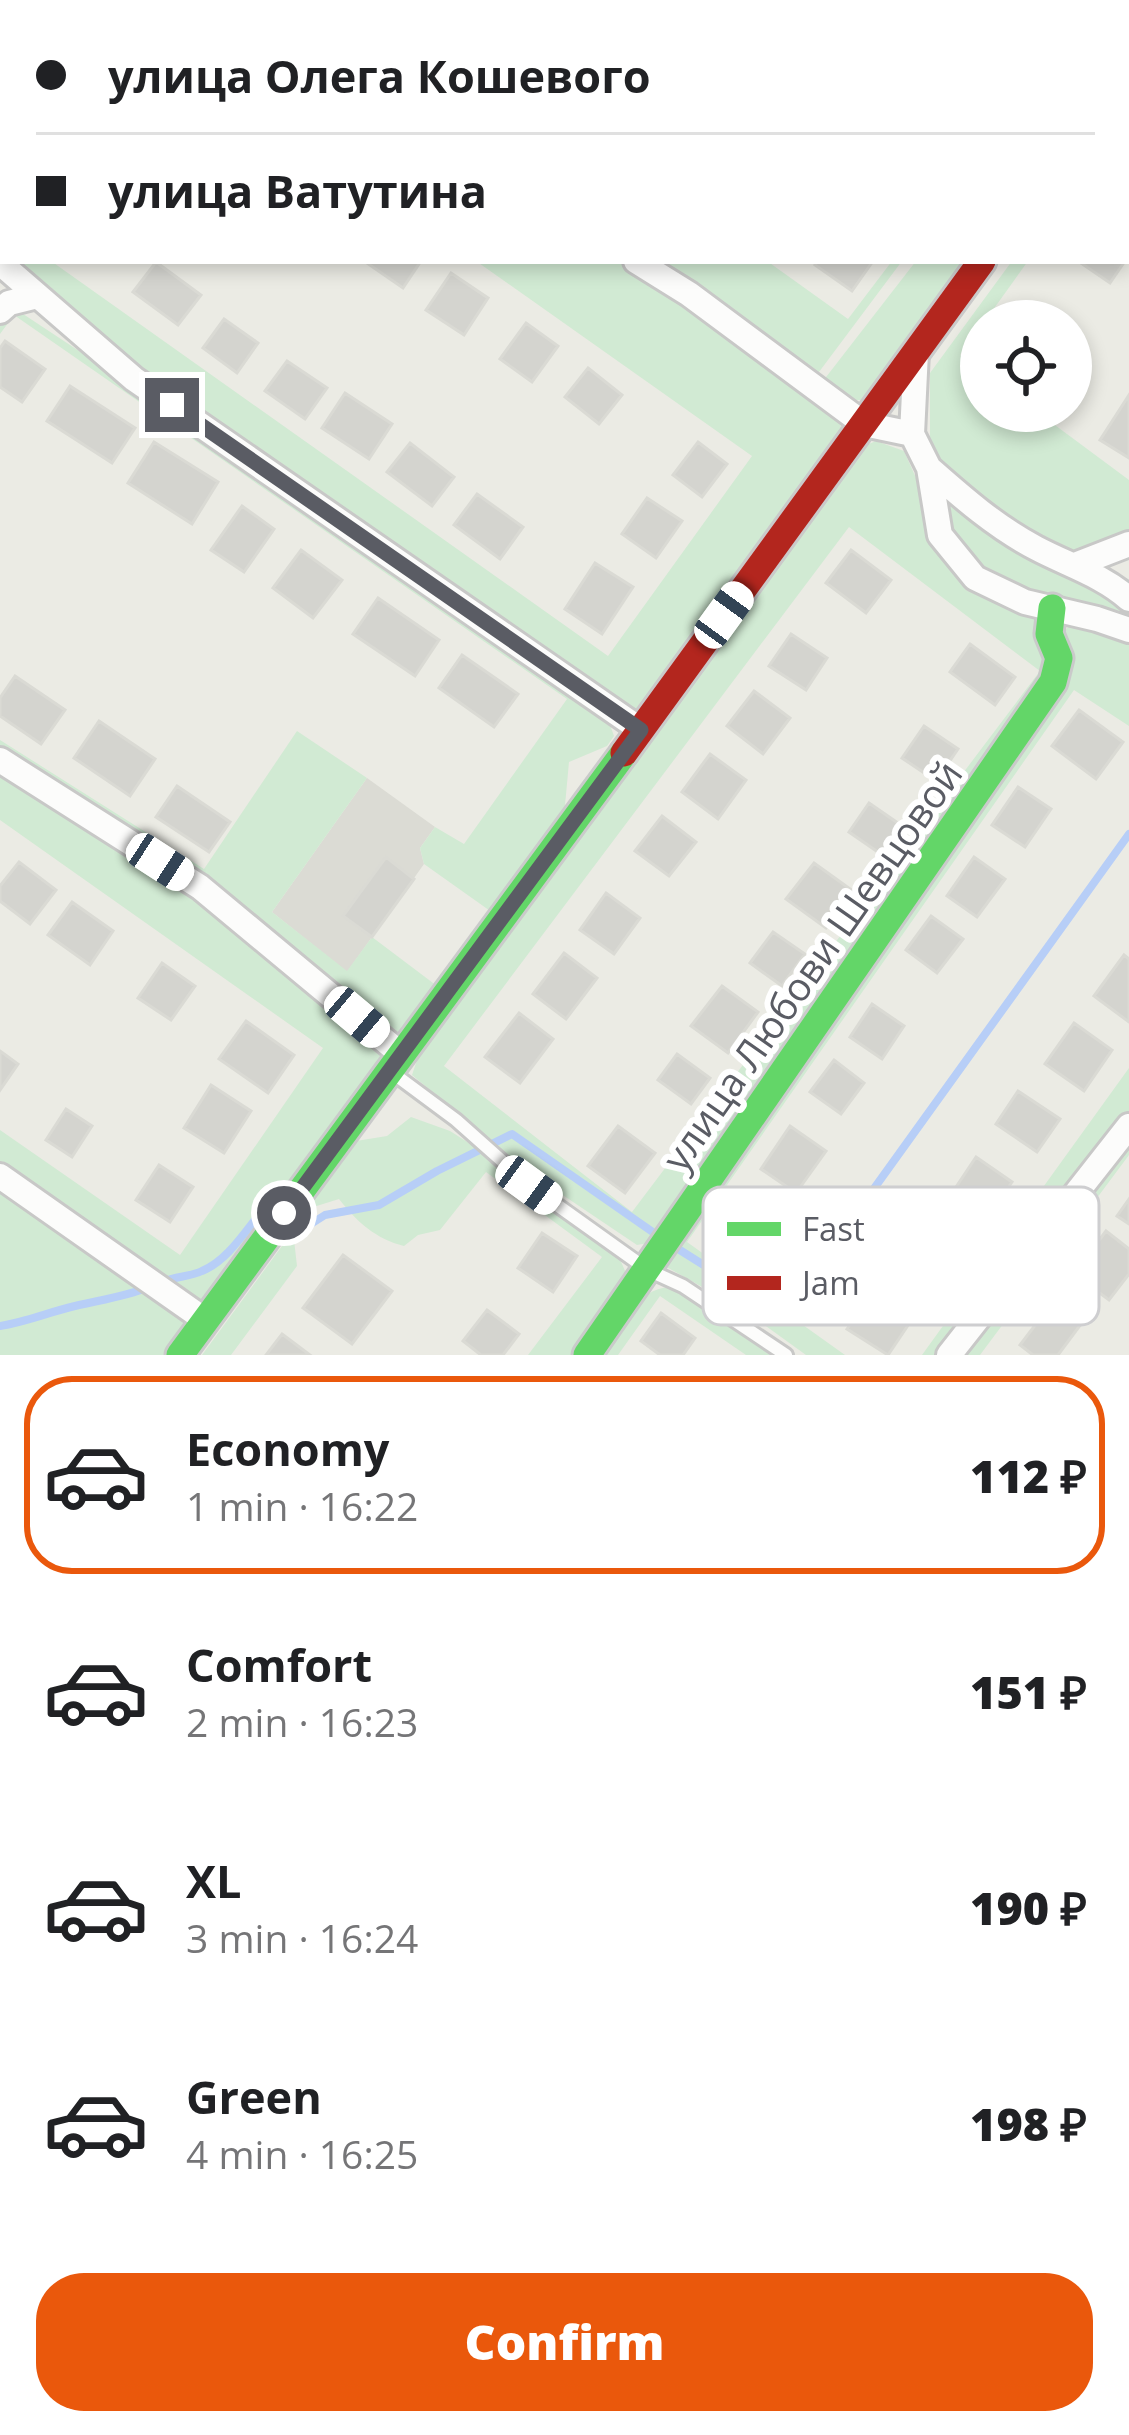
<!DOCTYPE html>
<meta charset="utf-8">
<style>
:root{--surface:#fff;--page:#f2f2f2;--text:#202124;--muted:#757577;--line:#e0e0e0;--accent:#ea580c}
body{margin:0;font-family:"Open Sans",sans-serif;background:var(--page);color:var(--text);height:100vh;display:flex;flex-direction:column;font-size:45px;white-space:nowrap}
*{box-sizing:border-box;margin:0}
p{font-size:39px;color:var(--muted)}
.icon{flex:none;width:66px;height:66px;fill:none;stroke:currentColor;stroke-width:2;stroke-linecap:round;stroke-linejoin:round}
.map{position:relative;height:1355px;overflow:hidden}
.drawer{display:flex;flex-direction:column;background:var(--surface);flex:1}
.drawer>*{flex:none}
.hud{position:absolute;left:0px;top:0px;width:1131px;height:264px;box-shadow:0 6px 18px #0003;display:grid;align-content:center;height:264px;padding:0 36px;background:var(--surface)}
.buttons{position:absolute;left:960px;top:300px;display:grid;gap:24px}
.buttons a{display:grid;place-items:center;width:132px;height:132px;border-radius:50%;background:var(--surface);box-shadow:0 6px 18px #0003;font-size:60px}
.end{position:absolute;width:54px;height:54px;margin:-27px;border:15px solid #5a5c64;background:#fff;box-shadow:0 0 0 6px #fff}
.from{border-radius:50%}
.car{position:absolute;width:36px;height:72px;margin:-36px -18px;border-radius:15px;box-shadow:0 0 9px 3px #0007;background:linear-gradient(#fff 24%,#345 0 40%,#fff 0 76%,#345 0 86%,#fff 0)}
.hud b{display:flex;align-items:center;gap:42px;height:114px;font-size:45px}
.hud b+b{border-top:3px solid var(--line)}
.hud i{width:30px;height:30px;background:var(--text)}
ul{padding:21px 0 0;list-style:none}
li{display:flex;align-items:center;gap:36px;height:198px;margin:0 24px 18px;padding:0 12px;border:6px solid transparent;border-radius:48px}
li div{flex:1}
li b{display:block;font-size:45px}
li em{font-style:normal;font-weight:800}
li.active{border-color:var(--accent)}
li>.icon{width:108px;height:108px;stroke-width:1.5}
.button{display:flex;gap:24px;margin-top:auto;padding:24px 36px}
.button a{flex:1;height:138px;border-radius:48px;background:var(--accent);color:#fff;font-size:48px;font-weight:800;line-height:138px;text-align:center}
.map>svg:first-child{display:block}
</style>
<div class="map">
<svg width="1129" height="1355" viewBox="0 0 1129 1355">
<rect width="100%" height="100%" fill="#ebebe4"/>
<!-- industrial -->
<path fill="#dbdbd4" d="M367,778L435,827L420,848L424,864L347,972L272,912Z"/>
<!-- green -->
<path fill="#d1ead3" fill-rule="evenodd" d="M11,261H51L608,656L752,456L476,261H616L681,301L836,413L844,435L641,711L623,707L142,374Z
M656,261H767L848,319L892,261H902L816,376Z
M916,261H969L870,400H850L823,381Z
M1012,261H1028L985,321H981V326L960,355L981,371V411H1036L1129,480V536L1077,558L1041,545L937,464L930,442V373Z
M14,308L129,384L609,722L614,736L607,746L569,762L564,816L493,913L424,864L420,848L435,827L464,844L567,699L14,315L0,334V321Z
M876,441L904,451L916,478L928,538L966,590L1007,608L1038,617L1052,657L648,1243L637,1245L527,1171L412,1075L419,1054L864,446ZM849,527L1040,671L632,1212L444,1066Z
M939,487L1109,594L1129,611V622L1027,592L981,571L947,527Z
M1070,624L1129,640V726L1074,690L687,1242L845,1355H806L745,1311L663,1265L1063,687V634Z
M297,731L367,778L272,912L347,971L372,937L437,986L396,1037L0,752V740L204,869Z
M0,769L194,892L383,1051L385,1061L205,1307L0,1167V1130L180,1255L323,1048L0,820Z
M1129,1068V1115L942,1355H922Z
M411,1117L450,1131L491,1157L520,1188L618,1255L626,1273L578,1355H528L602,1257L486,1172L440,1230L418,1235L404,1246C376,1239 357,1222 339,1199L307,1209L356,1141L387,1136Z
M1129,1138V1155L980,1355H960Z
M0,1183L191,1324L168,1355H0Z
M293,1231L297,1266L231,1355H202Z
M670,1287L714,1312L770,1355H746L660,1296L618,1355H600C618,1330 636,1288 670,1287Z"/>
<g fill="none" stroke-linecap="round" stroke-linejoin="round">
<!-- stream -->
<path stroke="#b7cef7" stroke-width="8" d="M290,1221L303,1229L325,1215L379,1205L437,1171L512,1134L657,1235
M675,1247L783,1315L1129,834
M163,1282C176,1276 190,1277 202,1271C229,1260 247,1228 266,1206L272,1210
M0,1326C26,1322 49,1312 75,1306C100,1300 124,1297 149,1287"/>
</g>
<!-- building -->
<path fill="#d4d4cf" stroke="#dadad4" stroke-width="3" d="M790,0H838L842,3H789Z
M364,261H421L403,288Z
M818,261H873L852,291L815,265Z
M1078,261H1125L1110,283Z
M156,262L201,295L178,325L133,292Z
M451,273L488,298L464,335L426,310Z
M224,319L258,343L237,373L203,348Z
M526,323L558,346L532,382L500,359Z
M5,341L45,369L22,402L0,387V348Z
M287,361L327,388L305,419L265,391Z
M588,368L622,395L599,424L565,397Z
M70,386L135,428L112,463L47,421Z
M345,393L392,424L369,459L322,428Z
M1129,395V458L1100,440Z
M154,442L218,482L192,524L128,483Z
M698,442L727,464L702,497L673,475Z
M410,443L454,477L432,506L387,472Z
M477,494L523,527L500,559L454,525Z
M647,498L682,521L656,558L622,534Z
M242,506L274,529L244,572L211,550Z
M301,550L342,580L313,618L273,588Z
M851,550L891,580L866,613L826,583Z
M595,563L633,587L602,634L565,609Z
M378,598L439,640L415,676L353,634Z
M791,634L827,658L806,690L769,666Z
M970,644L1015,677L995,705L950,672Z
M462,655L518,694L494,727L439,688Z
M15,676L65,710L41,744L0,716V698Z
M754,691L790,718L763,754L727,726Z
M1079,710L1123,742L1096,779L1052,746Z
M99,721L155,759L130,796L74,758Z
M924,726L958,749L936,781L902,758Z
M710,754L746,780L718,819L682,792Z
M177,786L230,822L209,852L156,817Z
M1018,787L1051,809L1025,847L992,825Z
M869,803L905,828L885,857L849,832Z
M662,816L696,842L669,876L635,851Z
M386,857L414,879L372,937L343,916Z
M974,857L1005,879L977,917L947,896Z
M19,862L56,890L30,924L0,901V886Z
M814,863L853,891L826,928L786,899Z
M606,893L640,918L614,954L580,930Z
M72,902L113,931L90,965L48,935Z
M931,916L963,939L937,973L906,950Z
M773,932L805,954L782,986L750,963Z
M564,953L597,978L566,1019L533,994Z
M1124,955L1129,959V1022L1094,996Z
M162,963L195,986L171,1020L138,998Z
M722,986L758,1012L728,1053L691,1026Z
M872,1004L904,1026L882,1059L850,1037Z
M519,1013L553,1039L520,1083L485,1057Z
M246,1021L294,1055L268,1093L219,1059Z
M1074,1023L1112,1050L1084,1091L1045,1064Z
M0,1051L18,1064L0,1090Z
M677,1054L710,1078L691,1104L658,1080Z
M834,1060L864,1083L841,1114L810,1092Z
M211,1085L251,1111L224,1153L184,1128Z
M1018,1091L1060,1119L1037,1152L996,1124Z
M66,1109L92,1126L72,1157L46,1140Z
M618,1126L655,1153L625,1193L588,1166Z
M790,1126L826,1151L796,1193L761,1169Z
M976,1157L1012,1182L988,1218L952,1193Z
M159,1165L193,1187L170,1222L136,1200Z
M1129,1199V1224L1117,1216Z
M1106,1231L1129,1249V1274L1109,1300L1074,1274Z
M542,1233L577,1256L553,1292L518,1268Z
M343,1255L392,1291L352,1344L303,1308Z
M876,1288L915,1315L888,1355L847,1329Z
M1055,1299L1084,1320L1058,1355H1033L1020,1345Z
M487,1310L519,1334L503,1355H481L463,1341Z
M661,1313L695,1338L683,1355H660L641,1341Z
M282,1334L310,1355H266Z"/>
<g fill="none" stroke-linecap="round" stroke-linejoin="round">
<defs>
<path id="lane" d="M990,0L1006,3
M1128,40L1129,41
M390,1071L456,1120L529,1185L648,1270L683,1286L786,1355"/>
<path id="street" d="M249,0L254,3
M914,0L919,3
M636,261L689,294L864,424L912,434L929,468L940,535L975,578L1025,602L1097,619L1129,630
M0,263L134,379L641,730
M0,311L9,303L37,296
M912,434L916,352
M929,468C963,498 996,527 1036,548C1068,565 1102,575 1129,599
M1075,565L1129,544
M0,760L200,887L401,1054
M0,1176L205,1320
M949,1355L1129,1126"/>
<path id="fast" d="M1128,61L1129,60
M180,1355L624,753
M587,1355L1053,682L1059,658L1049,634L1052,608"/>
<path id="jam" d="M624,753L982,261"/>
</defs>
<!-- lane casing -->
<use href="#lane" stroke="#c8c8c7" stroke-width="18"/>
<!-- street casing -->
<use href="#street" stroke="#c8c8c7" stroke-width="30"/>
<!-- fast casing -->
<use href="#fast" stroke="#cacaca" stroke-width="33"/>
<!-- jam casing -->
<use href="#jam" stroke="#cacaca" stroke-width="33"/>
<!-- lane -->
<use href="#lane" stroke="#fcfcfb" stroke-width="12"/>
<!-- street -->
<use href="#street" stroke="#fcfcfb" stroke-width="24"/>
<!-- fast -->
<use href="#fast" stroke="#63d668" stroke-width="27"/>
<!-- jam -->
<use href="#jam" stroke="#b3261e" stroke-width="27"/>
</g>
<g fill="none" stroke-linecap="round" stroke-linejoin="round">
<!-- route -->
<path stroke="#5a5c64" stroke-width="15" d="M172,405L641,730L284,1213"/>
</g>
<g text-anchor="middle" dominant-baseline="central" stroke-width="12" stroke-linejoin="round" paint-order="stroke">
<!-- street labels -->
<g font-size="39" fill="#5a5c64" stroke="#fff">
<text transform="translate(811 965) rotate(-55)">улица Любови Шевцовой</text>
</g>
</g>
<!-- legend -->
<rect x="703" y="1187" width="396" height="138" rx="18" fill="#fff" stroke="#ceced0" stroke-width="3"/>
<rect x="727" y="1222" width="54" height="14" fill="#63d668"/>
<rect x="727" y="1276" width="54" height="14" fill="#b3261e"/>
<g font-size="33" fill="#5a5c64">
<text x="802" y="1241">Fast</text>
<text x="802" y="1295">Jam</text>
</g>
</svg>
<div class="buttons">
<a><svg class="icon" aria-label="locate" viewBox="0 0 24 24"><circle cx="12" cy="12" r="6"/><path d="M12 2v4M12 18v4M2 12h4M18 12h4"/></svg></a>
</div>
<i class="end from" style="left:284px;top:1213px"></i>
<i class="end" style="left:172px;top:405px"></i>
<i class="car" style="left:724px;top:615px;rotate:36deg"></i>
<i class="car" style="left:160px;top:862px;rotate:123deg"></i>
<i class="car" style="left:357px;top:1017px;rotate:130deg"></i>
<i class="car" style="left:529px;top:1185px;rotate:126deg"></i>
<div class="hud">
<b><i class="from"></i>улица Олега Кошевого</b>
<b><i></i>улица Ватутина</b>
</div>
</div>
<section class="drawer">
<ul>
<li class="active"><svg class="icon" aria-label="car" viewBox="0 0 24 24"><path d="M5 17H2v-5l4-1 3-4h7l3 4 3 1v5h-3M9 17h6M6 11h13"/><circle cx="7" cy="17" r="2"/><circle cx="17" cy="17" r="2"/></svg><div><b>Economy</b><p>1 min · 16:22</p></div><em>112 ₽</em></li>
<li><svg class="icon" aria-label="car" viewBox="0 0 24 24"><path d="M5 17H2v-5l4-1 3-4h7l3 4 3 1v5h-3M9 17h6M6 11h13"/><circle cx="7" cy="17" r="2"/><circle cx="17" cy="17" r="2"/></svg><div><b>Comfort</b><p>2 min · 16:23</p></div><em>151 ₽</em></li>
<li><svg class="icon" aria-label="car" viewBox="0 0 24 24"><path d="M5 17H2v-5l4-1 3-4h7l3 4 3 1v5h-3M9 17h6M6 11h13"/><circle cx="7" cy="17" r="2"/><circle cx="17" cy="17" r="2"/></svg><div><b>XL</b><p>3 min · 16:24</p></div><em>190 ₽</em></li>
<li><svg class="icon" aria-label="car" viewBox="0 0 24 24"><path d="M5 17H2v-5l4-1 3-4h7l3 4 3 1v5h-3M9 17h6M6 11h13"/><circle cx="7" cy="17" r="2"/><circle cx="17" cy="17" r="2"/></svg><div><b>Green</b><p>4 min · 16:25</p></div><em>198 ₽</em></li>
</ul>
<div class="button"><a>Confirm</a></div>
</section>
